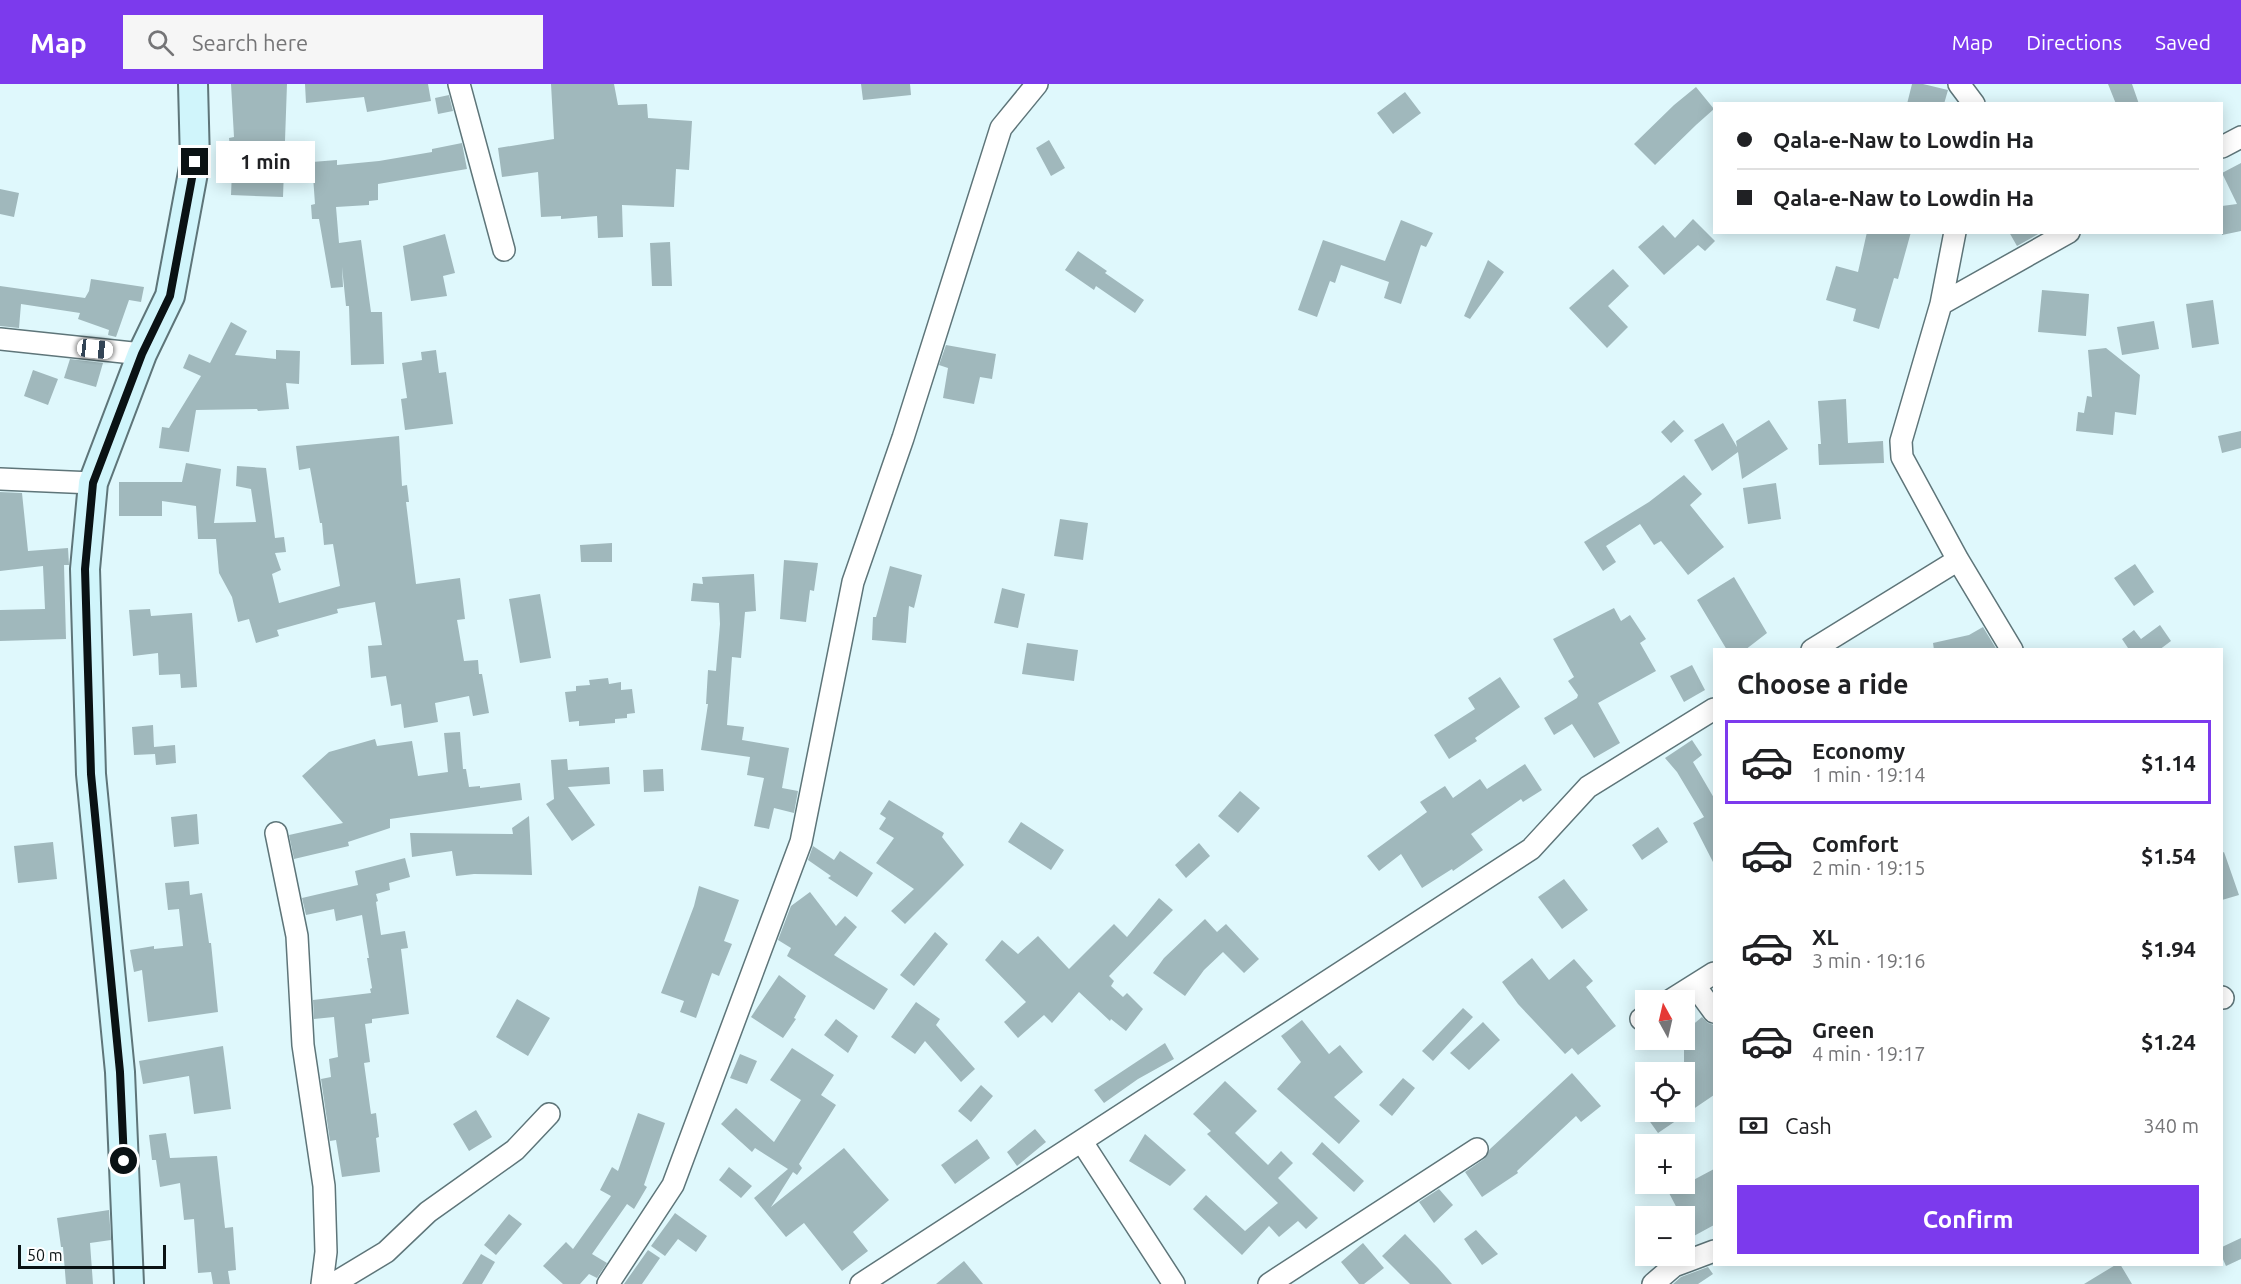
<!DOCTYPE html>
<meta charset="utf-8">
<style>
:root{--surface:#fff;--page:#f6f6f6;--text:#202124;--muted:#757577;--line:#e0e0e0;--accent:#7c3aed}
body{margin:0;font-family:Ubuntu,sans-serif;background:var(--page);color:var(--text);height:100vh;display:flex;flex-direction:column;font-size:22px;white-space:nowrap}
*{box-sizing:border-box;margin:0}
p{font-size:20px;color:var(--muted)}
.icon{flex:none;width:33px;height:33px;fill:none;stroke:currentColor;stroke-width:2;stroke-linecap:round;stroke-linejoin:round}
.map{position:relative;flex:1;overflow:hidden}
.details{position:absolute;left:1713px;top:564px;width:510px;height:618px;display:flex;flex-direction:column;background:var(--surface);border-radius:0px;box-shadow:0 3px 15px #0003}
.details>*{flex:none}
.banner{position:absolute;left:1713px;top:18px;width:510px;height:132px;border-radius:0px;box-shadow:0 3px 15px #0003;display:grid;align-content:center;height:132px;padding:0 24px;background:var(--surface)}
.needle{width:39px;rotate:352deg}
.buttons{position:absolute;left:1635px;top:906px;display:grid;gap:12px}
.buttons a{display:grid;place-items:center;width:60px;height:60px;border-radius:0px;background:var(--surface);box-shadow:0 3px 15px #0003;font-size:30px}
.scale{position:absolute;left:18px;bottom:15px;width:148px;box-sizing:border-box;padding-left:6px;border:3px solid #0a1214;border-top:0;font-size:16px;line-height:21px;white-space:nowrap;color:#0a1214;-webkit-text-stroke:4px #fff;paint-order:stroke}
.end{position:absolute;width:27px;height:27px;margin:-14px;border:8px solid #0a1214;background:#fff;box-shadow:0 0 0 3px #fff}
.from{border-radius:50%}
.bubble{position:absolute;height:42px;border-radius:0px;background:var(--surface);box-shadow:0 3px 15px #0003;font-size:20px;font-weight:700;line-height:42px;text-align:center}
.car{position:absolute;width:18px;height:36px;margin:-18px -9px;border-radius:8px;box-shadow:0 0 4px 2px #0007;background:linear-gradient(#fff 24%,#345 0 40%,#fff 0 76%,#345 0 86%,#fff 0)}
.banner b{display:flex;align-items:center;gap:21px;height:57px;font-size:22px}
.banner b+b{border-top:2px solid var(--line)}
.banner i{width:15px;height:15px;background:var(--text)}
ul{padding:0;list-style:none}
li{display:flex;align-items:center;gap:18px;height:84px;margin:0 12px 9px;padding:0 12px;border:3px solid transparent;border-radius:0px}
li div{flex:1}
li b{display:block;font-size:22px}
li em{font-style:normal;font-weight:700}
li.active{border-color:var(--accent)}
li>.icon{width:54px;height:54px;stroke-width:1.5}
h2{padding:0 24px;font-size:27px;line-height:72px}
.pay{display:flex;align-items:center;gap:15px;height:66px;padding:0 24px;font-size:22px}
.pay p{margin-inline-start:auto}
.button{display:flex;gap:12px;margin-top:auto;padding:12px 24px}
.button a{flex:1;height:69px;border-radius:0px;background:var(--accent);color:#fff;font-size:24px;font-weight:700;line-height:69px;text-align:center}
header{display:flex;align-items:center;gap:36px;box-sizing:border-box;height:84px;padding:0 30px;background:var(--accent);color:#fff}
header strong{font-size:28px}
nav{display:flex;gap:33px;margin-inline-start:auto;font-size:21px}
.search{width:420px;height:54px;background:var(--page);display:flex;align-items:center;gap:15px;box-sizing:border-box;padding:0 21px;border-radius:0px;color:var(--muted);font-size:22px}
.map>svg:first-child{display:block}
</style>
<header>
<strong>Map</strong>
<div class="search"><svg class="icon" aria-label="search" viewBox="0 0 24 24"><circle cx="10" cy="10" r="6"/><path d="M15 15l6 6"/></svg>Search here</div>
<nav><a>Map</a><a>Directions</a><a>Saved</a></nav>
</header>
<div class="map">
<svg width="2241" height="1200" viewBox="0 0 2241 1200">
<rect width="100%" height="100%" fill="#dff8fc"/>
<!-- building -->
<path fill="#a0b8bc" d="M231,0H287L283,113L231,111L232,86L229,54L234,53Z
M305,0H428L431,17L367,28L364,13L306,19Z
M551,0H614L618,21L647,20L648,34L692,37L689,86L676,85L674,123L622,121L623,153L598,154L597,132L561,135V132L541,133L538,88L502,93L498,64L554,55Z
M861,0H910L911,11L863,16Z
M1912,0H1923L1948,6L1944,20H1907Z
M2108,0H2132L2139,20H2116Z
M1696,3L1714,25L1696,41L1655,81L1634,60L1674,21Z
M1405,8L1421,29L1393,50L1377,29Z
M449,11L453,27L438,30L435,14Z
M1049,56L1065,84L1051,92L1036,64Z
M462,59L467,85L378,100V116L369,117V121L336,123L339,159L361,156L371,228H382L384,280L351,281L349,222H346L342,183L343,203L331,204L319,135H312L311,121L315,120L312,78L337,76V81L379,77L432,68V65Z
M2241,79V147L2222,151V122L2237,120L2222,89Z
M0,105L19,109L14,133L0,130Z
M1693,135L1715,157L1705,167L1698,161L1664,191L1638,163L1663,141L1675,154Z
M1401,136L1433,149L1426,163L1421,161L1401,220L1384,214L1389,198L1341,181L1335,199L1330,197L1317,233L1298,226L1323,156L1385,177Z
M1867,148H1911L1898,195L1894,194L1879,245L1853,237L1856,225L1826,216L1836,182L1858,188Z
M2009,148H2042L2017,162Z
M445,150L455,189L443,192L447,212L411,217L403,162Z
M670,158L672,202H652L650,159Z
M1078,167L1107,187L1105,189L1144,216L1135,229L1096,202L1094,206L1065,186Z
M1488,176L1504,188L1470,235L1464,232Z
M1613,185L1629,202L1608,222L1628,243L1607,264L1569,224Z
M91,195L144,203L141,218L129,216L116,253L108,251L109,246L78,235L80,229L21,220L19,244L0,242V202L85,214L89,207Z
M2042,206L2089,210L2086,252L2038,248Z
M2213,216L2219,260L2192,264L2186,220Z
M2154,237L2159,265L2122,271L2117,243Z
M231,238L247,247L235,271L276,275V266L300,267L299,300L286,299L289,325L258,327L257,325L196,326L189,368L159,364L162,343L169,344L201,292L183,284L189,270L210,279Z
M946,261L996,270L992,295L980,293L974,320L943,314L948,284L939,281Z
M2106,264L2140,291L2136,331L2115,328L2113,351L2076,347L2078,328L2084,329L2087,312L2092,313L2088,266Z
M436,266L439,289L446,288L453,340L405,346L401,315L407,314L402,279L422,276L421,268Z
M70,275L103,279L96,303L64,294Z
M33,286L58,295L48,321L24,312Z
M1846,315L1848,359L1883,357L1884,379L1819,381L1818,360H1821L1818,317Z
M1674,336L1684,347L1671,359L1661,348Z
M1769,336L1788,365L1742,395L1738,368L1712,387L1694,356L1723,339L1737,363L1736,357Z
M2241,347V364L2222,369L2218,352Z
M399,352L402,402L407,401L409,418H406L416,500L460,494L465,535L457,536L464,577L478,576L479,590H482L489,629L473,632L469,612L435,619L438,638L404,644L401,620L391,622L386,592L371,594L368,562L382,561L375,518L337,525L338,529L277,546L279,552L256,559L249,535L238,538L232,513L219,489L216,455H198L196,422L162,417V432H119V398H182L186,379L221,385L214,439L256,438L251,405L236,402L237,382L266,384L275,454L284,453L286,468L275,469L281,486L272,490L279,519L340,502L333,460L324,461L322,439H320L310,384L299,386L296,362Z
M1684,391L1702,410L1690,421L1724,463L1688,491L1661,457L1654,461L1640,440L1606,462L1616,478L1603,487L1584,458L1649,418Z
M1776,399L1781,435L1748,440L1743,404Z
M0,408L22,409L28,467L68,464L69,481H64L66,555L0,557V526L45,525L43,482L0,487Z
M1060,435L1088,439L1083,476L1054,472Z
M612,459V478H581L580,461Z
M784,476L818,479L814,507L810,506L806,538L780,535Z
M2135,480L2154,508L2134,522L2114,494Z
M890,482L922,491L914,524L909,522L906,559L872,556L873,533H876Z
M754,490L756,527L745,528L741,574L732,573L727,641L744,643L742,656L789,664L782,704L798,707L794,729L774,724L769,745L754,742L764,694L747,691L750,673L701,666L708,620H706L708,586L716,587L720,540L719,519L691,517L693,499L703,500L702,493Z
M1734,493L1767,549L1745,566H1727L1697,516Z
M1002,504L1025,510L1018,544L994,539Z
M540,510L551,574L520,579L509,515Z
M1614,524L1621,537L1630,531L1646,555L1640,559L1656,587L1598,619L1620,659L1594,674L1572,640L1554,651L1544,634L1577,614L1578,611L1568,597L1574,593L1553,555Z
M150,525L151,532L192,529L197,603L181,604L180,590L159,591L158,569L133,572L129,526Z
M2160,541L2171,557L2159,566H2126L2128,564L2122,555L2134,546L2141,555Z
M1983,543L1997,566H1934L1933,559L1969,551Z
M1027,559L1078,566L1074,597L1022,590Z
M1692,581L1705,606L1684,618L1670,592Z
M1500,593L1520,623L1475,654L1477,657L1449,675L1434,651L1475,625L1468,614Z
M608,594L609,600L621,598V606L632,605L635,629L627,630V634L615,635V639L579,642V637L569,638L565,608L576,607V602L590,601L589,596Z
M153,641L154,663L175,661L176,679L156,681L155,670L134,671L132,643Z
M460,648L463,685H466L469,703L480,702V704L520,699L522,716L390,735V744L348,758L349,762L294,775L289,751L343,739L302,692L329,668L375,655L377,662L412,657L418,692L448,688L444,649Z
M1692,656L1702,671L1693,678L1714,714V780L1693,739L1704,733L1677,688L1665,674Z
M567,675L568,686L609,683L610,700L568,703L595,741L572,757L546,720L554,715L551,676Z
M1525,680L1542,706L1523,718L1521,715L1471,750L1483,766L1453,787L1452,785L1422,804L1401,770L1379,787L1367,772L1427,728L1420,718L1445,702L1453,714L1480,695L1487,705Z
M663,685L664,707L644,708L643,686Z
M1240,707L1260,724L1238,749L1218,732Z
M889,716L944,749L942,753L964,781L905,840L891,827L914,805L876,779L894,754L879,745L886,734L880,730Z
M197,730L199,760L174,763L171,733Z
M529,732L532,791L474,790L456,792L452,767L412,773L410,749L513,750L512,744Z
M1021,738L1064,766L1051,786L1008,758Z
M1658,743L1668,758L1642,776L1632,761Z
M53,758L57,795L18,799L14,762Z
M1199,759L1210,772L1186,794L1175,781Z
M813,762L834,776L840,767L873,789L857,813L828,794L831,792L808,776Z
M2224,768L2239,811L2222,816V769Z
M405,774L410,793L389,799L390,806L376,810L378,817L376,818L381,851L405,847L408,864L401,865L409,930L372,935V939L365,940L370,978L364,979L371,1030L376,1029L379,1053L376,1054L380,1088L342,1093L336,1056L330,1057L321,995L331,993L329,975L338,973L334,933L314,935L313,916L371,909L370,905L372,904L367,874H369L362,831L336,837L334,825L306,831L302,814L358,801L355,787Z
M1564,795L1588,826L1562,845L1538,813Z
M189,797L190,811L202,809L209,859H211L218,928L148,938L142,886L134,888L130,866L154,862V865L183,862L179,825L168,826L165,799Z
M699,802L739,816L724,857L732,860L719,892L712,889L696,934L680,928L684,917L661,909L694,822Z
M810,808L836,842L845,832L857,843L834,871L888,905L874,926L787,872L791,864L778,856L791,822Z
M1159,814L1173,826L1109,892L1114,897L1111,902L1123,913L1127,909L1143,925L1126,947L1111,935L1110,937L1079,908L1052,939L1044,931L1018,954L1004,938L1026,918L985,876L1002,856L1018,870L1038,852L1069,885L1114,840L1127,853Z
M1205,835L1217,848L1226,840L1259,875L1244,889L1223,868L1204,886L1185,912L1153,889L1164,874Z
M935,848L948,860L914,902L900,891Z
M1532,874L1549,896L1574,875L1593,897L1586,903L1616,942L1578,971L1572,964L1565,970L1518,920L1502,898Z
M779,891L806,912L794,934L796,935L783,954L751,933Z
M517,915L550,934L528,972L496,953Z
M916,918L940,935L936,941L975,985L961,998L925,957L915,970L891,953Z
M1463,924L1473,933L1433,977L1422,967Z
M1702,933L1708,939L1714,941V1011L1658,1049L1643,1028H1684V948Z
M836,935L858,952L848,969L824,951Z
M1302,936L1329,970L1340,961L1363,988L1334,1013L1360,1037L1339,1060L1277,1005L1301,978L1281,952Z
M1483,938L1500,956L1469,986L1450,969Z
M1165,959L1174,975L1138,995L1104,1019L1094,1006Z
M223,962L231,1025L194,1030L189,992L143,1000L139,977Z
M792,964L834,991L821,1011L836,1021L799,1080L802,1084L797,1091L793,1088L771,1123L844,1064L889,1116L853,1148L868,1167L842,1187L804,1139L786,1153L754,1114L788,1085L755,1064L752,1068L721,1040L736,1024L774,1058L801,1016L770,996Z
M740,970L757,977L747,1000L730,994Z
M1572,989L1601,1022L1581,1038L1576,1032L1517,1087L1518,1089L1482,1113L1465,1088L1484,1075L1490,1065Z
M1403,994L1415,1004L1392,1032L1379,1021Z
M1225,997L1257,1027L1235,1049L1268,1081L1281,1067L1293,1079L1278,1094L1318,1134L1306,1145L1298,1137L1279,1153L1269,1142L1242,1171L1193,1125L1206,1111L1245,1147L1278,1119L1207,1050L1211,1047L1193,1030Z
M981,1001L993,1012L971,1038L958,1027Z
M476,1026L492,1053L469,1067L453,1040Z
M638,1029L665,1039L644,1101L647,1103L634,1125L627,1120L592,1170L607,1179L597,1194L589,1190L580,1200H563L543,1182L566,1158L573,1165L611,1112L600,1106L612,1083L618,1087Z
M1035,1045L1046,1058L1017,1082L1007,1068Z
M166,1049L170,1074L217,1072L225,1144L233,1143L236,1186L228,1187L230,1200H213L211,1188L198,1189L194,1135L184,1136L180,1099L160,1103L156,1076H152L149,1051Z
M1145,1050L1186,1086L1170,1102L1129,1077Z
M977,1055L990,1074L955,1100L941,1081Z
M1322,1058L1364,1097L1354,1108L1312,1070Z
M729,1083L752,1102L741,1114L719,1096Z
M1714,1085V1141L1692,1153L1684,1139V1132H1681L1669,1109Z
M1439,1105L1453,1121L1434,1139L1419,1118Z
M109,1126L111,1156L90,1159L93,1200H66L63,1163H61L57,1134Z
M675,1129L707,1152L696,1168L678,1155L665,1172L651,1162Z
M509,1130L522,1140L496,1171L484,1161Z
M1476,1146L1498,1170L1482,1181L1464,1155Z
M1405,1150L1438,1184L1452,1200H1410L1382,1172Z
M2241,1154V1175L2226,1182L2222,1173V1163Z
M1363,1159L1384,1184L1364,1200H1359L1341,1178Z
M648,1166L660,1174L642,1200H624Z
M481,1170L495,1178L482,1200H462Z
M964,1177L983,1200H936Z
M2117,1180H2120L2132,1200H2084Z
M1708,1183L1713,1190L1698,1200H1673L1681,1193Z"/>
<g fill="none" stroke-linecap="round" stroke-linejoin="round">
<defs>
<path id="minor" d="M459,0L504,166
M1959,0L1974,20
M2222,63L2241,53
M1955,148L1941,220L1901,357L1902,373L1958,476L2012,566
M1941,220L2069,148
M0,255L142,270
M0,395L93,399
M1812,566L1958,476
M276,749L297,852L303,961L324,1102L326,1168L322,1200
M1695,902L1714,928
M2222,913L2223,914
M1671,916L1714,889
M1641,935L1646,932
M1082,1058L1174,1200
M333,1200L386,1168L428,1128L515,1066L549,1030
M608,1200L673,1101L801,758L853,498L903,354L1001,44L1037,0
M861,1200L1531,765L1588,703L1714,625
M1269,1200L1477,1065
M1653,1200L1674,1182L1714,1167"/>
<path id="secondary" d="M129,1200L120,988L91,690L85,485L93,399L142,270L170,212L195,78L193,0"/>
</defs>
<!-- minor casing -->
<use href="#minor" stroke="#5e7579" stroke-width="24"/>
<!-- secondary casing -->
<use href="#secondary" stroke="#5e7579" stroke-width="32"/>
<!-- minor -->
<use href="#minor" stroke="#fff" stroke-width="21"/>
<!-- secondary -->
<use href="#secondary" stroke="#d0f5fb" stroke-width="28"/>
</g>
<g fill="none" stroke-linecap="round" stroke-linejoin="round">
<!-- route -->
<path stroke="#0a1214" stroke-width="8" d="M124,1077L120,988L91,690L85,485L93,399L142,270L170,212L195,78"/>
</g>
</svg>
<div class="buttons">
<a><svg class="needle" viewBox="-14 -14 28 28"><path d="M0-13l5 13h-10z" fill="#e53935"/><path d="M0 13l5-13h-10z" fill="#757577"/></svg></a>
<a><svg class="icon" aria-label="locate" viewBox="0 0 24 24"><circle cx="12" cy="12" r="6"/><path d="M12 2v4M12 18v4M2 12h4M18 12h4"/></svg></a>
<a>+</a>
<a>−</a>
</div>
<div class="scale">50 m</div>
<i class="end from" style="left:124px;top:1077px"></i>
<i class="end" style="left:195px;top:78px"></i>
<div class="bubble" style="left:216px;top:57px;width:99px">1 min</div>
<i class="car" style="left:95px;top:265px;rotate:96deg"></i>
<div class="banner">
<b><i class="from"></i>Qala-e-Naw to Lowdin Ha</b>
<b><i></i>Qala-e-Naw to Lowdin Ha</b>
</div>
<section class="details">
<h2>Choose a ride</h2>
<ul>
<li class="active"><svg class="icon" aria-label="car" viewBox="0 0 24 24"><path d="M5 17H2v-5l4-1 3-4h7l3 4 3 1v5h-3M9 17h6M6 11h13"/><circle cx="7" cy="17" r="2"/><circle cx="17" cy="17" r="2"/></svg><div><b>Economy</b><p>1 min · 19:14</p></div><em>$1.14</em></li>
<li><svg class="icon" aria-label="car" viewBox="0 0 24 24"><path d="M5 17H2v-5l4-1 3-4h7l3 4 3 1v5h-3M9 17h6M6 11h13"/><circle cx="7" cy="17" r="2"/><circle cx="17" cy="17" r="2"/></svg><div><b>Comfort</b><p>2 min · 19:15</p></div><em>$1.54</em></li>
<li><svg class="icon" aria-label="car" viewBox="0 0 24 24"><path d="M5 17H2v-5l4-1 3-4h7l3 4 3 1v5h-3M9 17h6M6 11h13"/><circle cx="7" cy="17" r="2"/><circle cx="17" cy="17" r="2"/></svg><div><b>XL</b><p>3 min · 19:16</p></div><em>$1.94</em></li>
<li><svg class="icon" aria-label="car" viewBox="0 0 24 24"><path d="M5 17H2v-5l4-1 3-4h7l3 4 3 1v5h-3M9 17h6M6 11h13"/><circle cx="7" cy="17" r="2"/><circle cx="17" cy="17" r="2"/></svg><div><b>Green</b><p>4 min · 19:17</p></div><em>$1.24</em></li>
</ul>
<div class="pay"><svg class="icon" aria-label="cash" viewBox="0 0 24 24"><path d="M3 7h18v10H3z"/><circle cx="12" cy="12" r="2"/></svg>Cash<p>340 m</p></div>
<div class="button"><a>Confirm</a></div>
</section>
</div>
